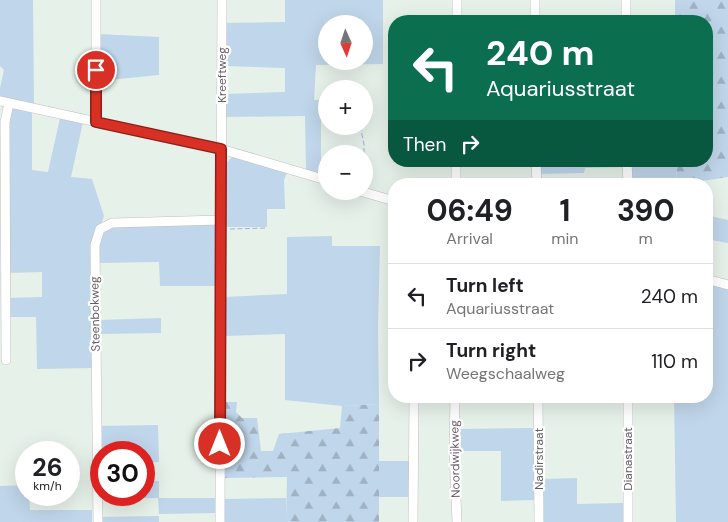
<!DOCTYPE html>
<meta charset="utf-8">
<style>
body{margin:0;font-family:"DM Sans",sans-serif;background:#f6f6f6;color:#202124;height:100vh;display:flex;flex-direction:column;font-size:19px;white-space:nowrap}
*{box-sizing:border-box;margin:0}
p{font-size:16px;color:#757577}
.icon{flex:none;width:28px;height:28px;fill:none;stroke:currentColor;stroke-width:2;stroke-linecap:round;stroke-linejoin:round}
.map{position:relative;flex:1;overflow:hidden}
.drawer{position:absolute;left:388px;top:178px;width:325px;height:225px;display:flex;flex-direction:column;background:#fff;border-radius:20px;box-shadow:0 5px 20px #0002}
.drawer>*{flex:none}
.banner{position:absolute;left:388px;top:15px;width:325px;height:152px;border-radius:20px;box-shadow:0 5px 20px #0002;background:#0b6e4f;color:#fff;overflow:hidden}
.needle{width:32px;rotate:177deg}
.controls{position:absolute;left:318px;top:15px;display:grid;gap:10px}
.controls a{display:grid;place-items:center;width:55px;height:55px;border-radius:50%;background:#fff;box-shadow:0 5px 20px #0002;font-size:25px}
.speed{position:absolute;left:15px;top:441px;display:flex;gap:10px;font-size:25px;font-weight:700;text-align:center}
.speed>*{display:grid;place-content:center;width:65px;height:65px;border-radius:50%;background:#fff;box-shadow:0 5px 20px #0002;line-height:1}
.speed small{font-size:12px;font-weight:400}
.speed .limit{border:8px solid #d22;background:#fff;color:#111}
.pin{position:absolute;display:grid;place-items:center;width:42px;height:42px;color:#fff;margin:-21px;border:2px solid #fff;border-radius:50%;box-shadow:0 1px 5px #0007}
.me{position:absolute;width:55px;margin:-28px;rotate:0deg;stroke-linejoin:round;filter:drop-shadow(0 0 4px #0008)}
.turn{display:flex;align-items:center;gap:18px;height:105px;padding:0 15px;font-size:22px}
.turn .icon{width:65px;height:65px;stroke-width:2.5}
.turn b{display:block;font-size:35px;line-height:42px}
.then{display:flex;align-items:center;height:48px;padding:0 15px;background:#0003;gap:10px;font-size:19px}
.eta{display:flex;justify-content:space-evenly;align-items:center;height:85px;text-align:center}
.eta b{font-size:30px;font-weight:700;line-height:35px}
ul{padding:0;list-style:none}
li{display:flex;align-items:center;gap:15px;height:65px;padding:0 15px;border-top:1px solid #e0e0e0}
li div{flex:1}
li b{display:block;font-size:19px}
li em{font-style:normal}
.map>svg:first-child{display:block}
.grass{fill:#c0d6ea;fill-rule:evenodd}
.forest{fill:url(#forest-firs)}
.lines{fill:none;stroke-linecap:round;stroke-linejoin:round}
.minor-casing{stroke:#c5bdc4;stroke-width:10}
.path{stroke:#a2b1de;stroke-width:1;stroke-dasharray:5 2.5;stroke-linecap:butt}
.minor{stroke:#fff;stroke-width:9}
.route-casing{stroke:#8d1f18;stroke-width:12}
.route{stroke:#d93025;stroke-width:9}
.labels{text-anchor:middle;stroke-width:4.5;stroke-linejoin:round;paint-order:stroke}
.street-label{font-size:12px;fill:#675d67;stroke:#fff}
</style>
<div class="map">
<svg width="728" height="522" viewBox="0 0 728 522">
<defs>
<pattern id="forest-firs" width="22" height="20" patternUnits="userSpaceOnUse" patternTransform="scale(1.25)"><rect width="22" height="20" fill="#c0d6ea"/><path d="M5 1l3.5 6h-7zM16 11l3.5 6h-7z" fill="#a0b1c1"/></pattern>
</defs>
<rect width="100%" height="100%" fill="#e6f1e9"/>
<path class="grass" d="M0 0H33L34 105 0 97V88L4 70 0 66Z
M285 0H383V64L316 65 314 100H321V174L306 170 305 116 224 117V94L285 92V68L225 66V23L285 22ZM326 24H364V61H326Z
M99 34 159 37V75L99 81Z
M11 107 32 112V170L48 172 60 118 83 122 71 177 92 179 104 216 100 227 93 368 37 369 36 317H7V298L42 297V272L7 273 8 123Z
M232 157H237L287 172 284 180 285 209H267V227H224L225 168 226 163Z
M538 161H625V167L585 168 584 173 538 174Z
M630 161H677L676 184H630Z
M710 216 728 220V243L711 240Z
M214 224 218 227 216 286H160L159 262 97 263C97 244 95 236 114 226Z
M332 236V246H380L378 329 379 404 342 406 285 400V334L225 336 224 297 287 294V237Z
M706 283 728 289V522H676L674 396H706Z
M161 318V333L99 334V320Z
M158 425 159 462 144 463V452H101L97 426Z
M534 428 535 500 501 501V451H458L457 429Z
M378 461H409V497H378Z
M577 478V504L624 503V522H540V479Z
M144 481H159V498H217L218 513 159 514 158 498 99 499 101 495H144Z
M26 485V495H29L30 510H92V522H0V486Z
M286 498V522H224V499Z
M159 516V522H98L97 517Z"/>
<path class="forest" d="M675 0H728V177L696 182V184H676L677 161H706V21H675Z
M224 402H237L236 412 242 418H257L261 451H273L279 434 340 428 342 406 379 404V522H286L287 477 224 478Z"/>
<g class="lines">
<g class="minor-casing">
<path id="minor" d="M96 0V122
M535 0V21
M626 0V21
M457 21V0
M0 101 221 149 326 180
M536 161 537 184
M627 161 628 184
M456 184V161
M360 191 394 201
M706 279 728 285
M6 360 5 122 9 103
M455 396 454 451 457 522
M538 396 539 522
M98 522 95 245 100 229 112 223 221 220
M220 522 222 0
M413 522 414 396
M628 522V396"/>
</g>
<path class="path" d="M360 126 364 144V180
M230 229 267 228"/>
<use href="#minor" class="minor"/>
</g>
<g class="lines">
<g class="route-casing">
<path id="route" d="M96 70V122L221 149 220 444"/>
</g>
<use href="#route" class="route"/>
</g>
<g class="labels">
<g class="street-label">
<text transform="translate(222 75) rotate(-90)" y="4">Kreeftweg</text>
<text transform="translate(95 314) rotate(-91)" y="4">Steenbokweg</text>
<text transform="translate(455 459) rotate(-91)" y="4">Noordwijkweg</text>
<text transform="translate(539 459) rotate(-90)" y="4">Nadirstraat</text>
<text transform="translate(628 459) rotate(-90)" y="4">Dianastraat</text>
</g>
</g>
</svg>
<div class="controls">
<a><svg class="needle" viewBox="-14 -14 28 28"><path d="M0-13l5 13h-10z" fill="#e53935"/><path d="M0 13l5-13h-10z" fill="#757577"/></svg></a>
<a>+</a>
<a>−</a>
</div>
<div class="speed"><div>26<small>km/h</small></div><div class="limit">30</div></div>
<div class="pin" style="left:96px;top:70px;background:#d93025"><svg class="icon" aria-label="arrive" viewBox="0 0 24 24"><path d="M6 21V4h12l-3 4 3 4H6"/></svg></div>
<svg class="me" style="left:220px;top:444px" viewBox="-20 -20 40 40"><circle r="17" fill="#d93025" stroke="#fff" stroke-width="3"/><path d="M0-11L8 9 0 5-8 9z" fill="#fff"/></svg>
<div class="banner">
<div class="turn"><svg class="icon" aria-label="left" viewBox="0 0 24 24"><path d="M17 20v-9H6M10 6l-5 5 5 5"/></svg><div><b>240 m</b>Aquariusstraat</div></div>
<div class="then">Then<svg class="icon" aria-label="right" viewBox="0 0 24 24"><path d="M7 20v-9h11M14 6l5 5-5 5"/></svg></div>
</div>
<section class="drawer">
<div class="eta">
<div><b>06:49</b><p>Arrival</p></div>
<div><b>1</b><p>min</p></div>
<div><b>390</b><p>m</p></div>
</div>
<ul>
<li><svg class="icon" aria-label="left" viewBox="0 0 24 24"><path d="M17 20v-9H6M10 6l-5 5 5 5"/></svg><div><b>Turn left</b><p>Aquariusstraat</p></div><em>240 m</em></li>
<li><svg class="icon" aria-label="right" viewBox="0 0 24 24"><path d="M7 20v-9h11M14 6l5 5-5 5"/></svg><div><b>Turn right</b><p>Weegschaalweg</p></div><em>110 m</em></li>
</ul>
</section>
</div>
